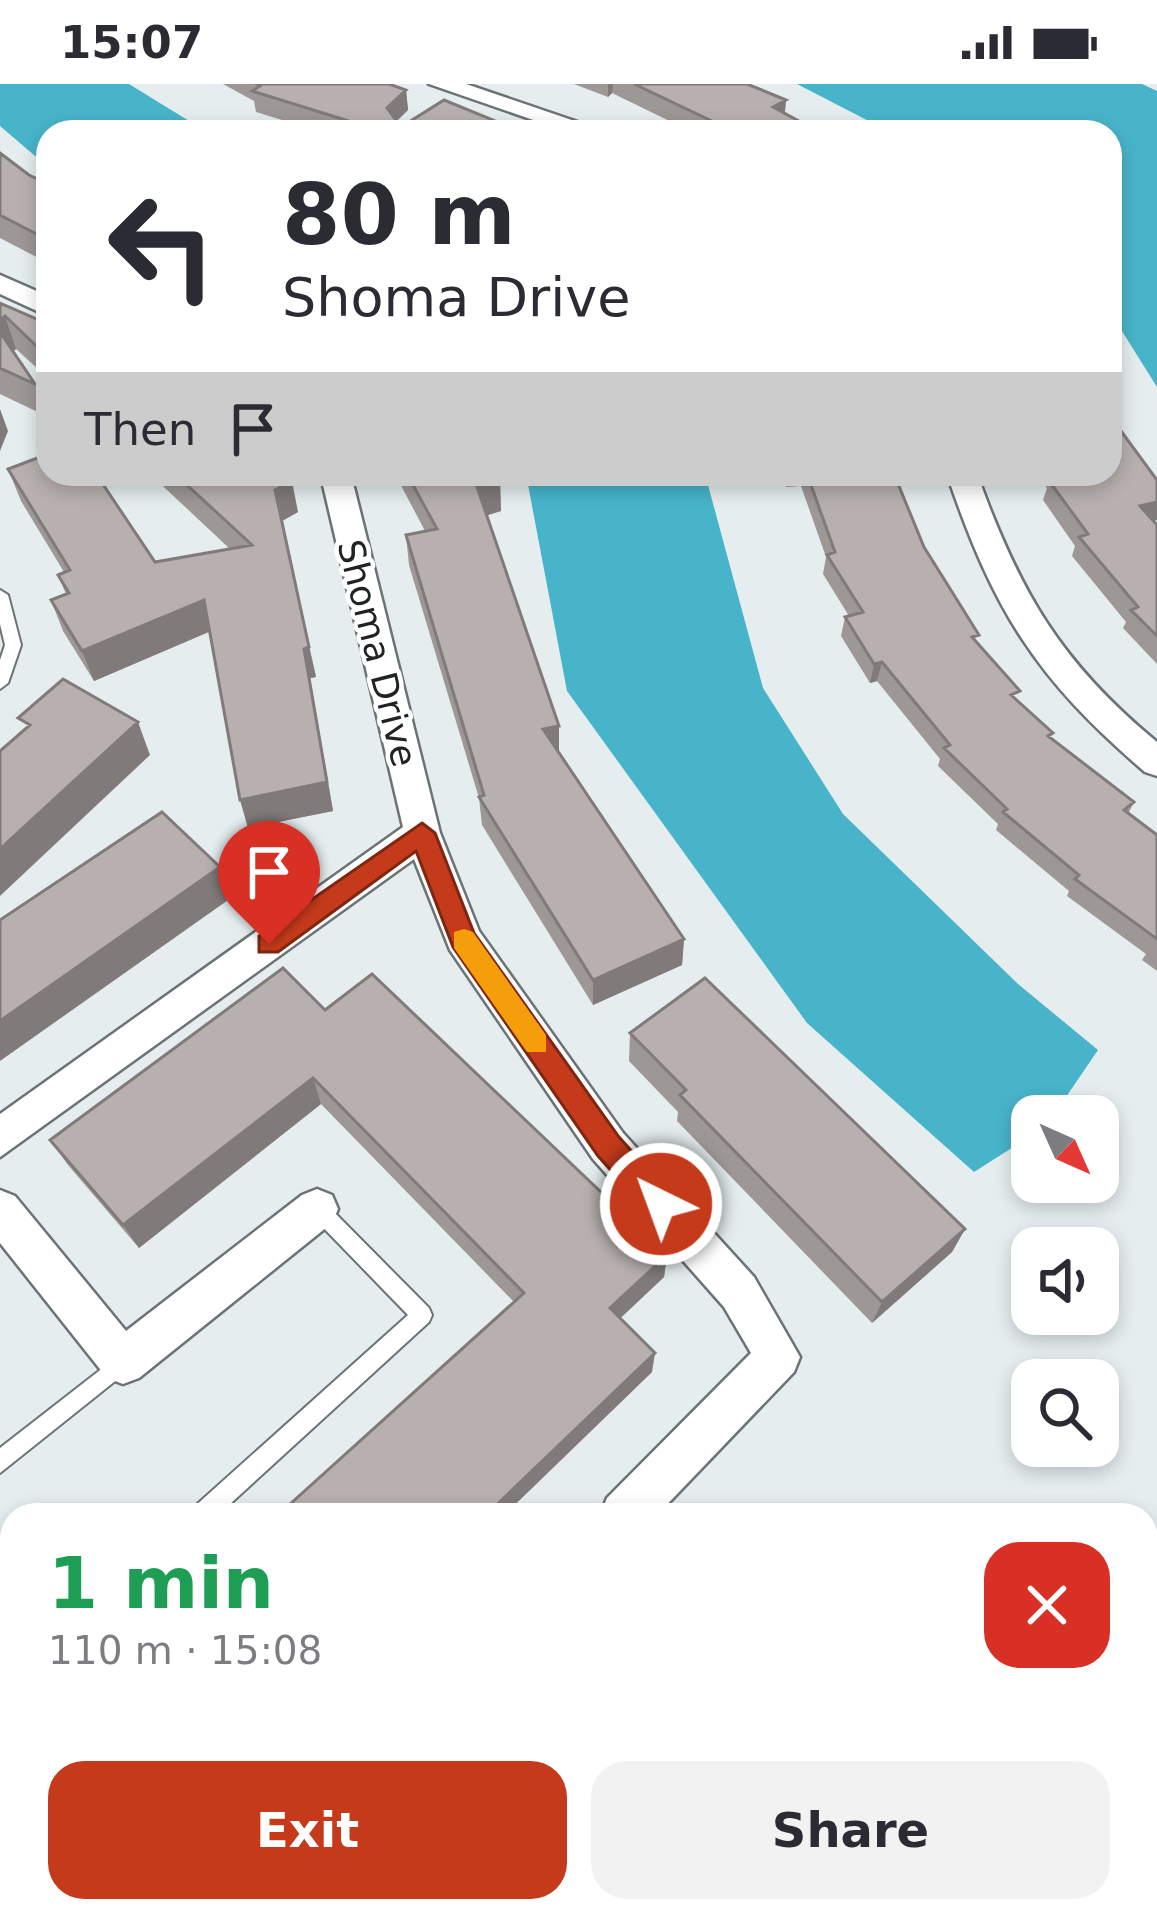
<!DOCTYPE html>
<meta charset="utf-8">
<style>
body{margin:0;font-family:"DejaVu Sans",sans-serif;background:#f2f2f3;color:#2b2b33;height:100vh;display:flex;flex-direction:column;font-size:45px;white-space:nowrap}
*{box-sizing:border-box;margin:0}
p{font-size:39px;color:#7c7c81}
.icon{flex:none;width:66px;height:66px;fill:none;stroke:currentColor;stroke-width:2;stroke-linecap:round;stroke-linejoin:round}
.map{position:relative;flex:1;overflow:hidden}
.panel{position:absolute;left:0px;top:1419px;width:1158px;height:420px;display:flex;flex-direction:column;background:#fff;border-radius:36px 36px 0 0;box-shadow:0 6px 18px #0003}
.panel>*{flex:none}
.guide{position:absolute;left:36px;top:36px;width:1086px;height:366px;border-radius:36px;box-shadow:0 6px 18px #0003;background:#fff;color:#2b2b33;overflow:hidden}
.needle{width:78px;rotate:135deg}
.controls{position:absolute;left:1011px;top:1011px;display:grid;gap:24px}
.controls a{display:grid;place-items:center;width:108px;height:108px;border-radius:24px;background:#fff;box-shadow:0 6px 18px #0003;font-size:60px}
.pin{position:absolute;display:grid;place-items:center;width:102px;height:102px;color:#fff;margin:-123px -51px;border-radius:50% 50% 50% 0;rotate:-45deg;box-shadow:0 0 12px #0007}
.pin .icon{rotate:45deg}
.me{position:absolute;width:132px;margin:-66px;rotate:318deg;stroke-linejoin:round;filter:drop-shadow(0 0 9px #0008)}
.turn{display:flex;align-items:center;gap:42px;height:252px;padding:0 48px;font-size:54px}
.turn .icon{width:156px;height:156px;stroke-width:2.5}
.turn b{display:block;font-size:84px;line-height:102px}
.then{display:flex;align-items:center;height:114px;padding:0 48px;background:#0003;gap:24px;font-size:45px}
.round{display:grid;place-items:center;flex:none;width:126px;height:126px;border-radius:36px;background:#f2f2f3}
.overview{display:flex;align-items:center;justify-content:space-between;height:204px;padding:0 48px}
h1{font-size:72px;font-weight:800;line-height:90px;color:#1e9e55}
.primary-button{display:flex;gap:24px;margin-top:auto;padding:24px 48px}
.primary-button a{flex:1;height:138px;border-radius:36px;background:#c43a1a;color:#fff;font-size:48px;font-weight:800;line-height:138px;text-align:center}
.primary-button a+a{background:#f2f2f3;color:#2b2b33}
.status{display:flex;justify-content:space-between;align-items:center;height:84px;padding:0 60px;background:#fff;direction:ltr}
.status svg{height:33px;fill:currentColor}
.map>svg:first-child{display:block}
.water{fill:#48b4ca}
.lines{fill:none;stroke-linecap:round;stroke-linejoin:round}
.lane-casing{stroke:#6b7375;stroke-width:4}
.street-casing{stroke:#6b7375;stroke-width:5}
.path{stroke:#868b8d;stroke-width:9;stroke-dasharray:10 8;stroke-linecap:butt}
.lane{fill:#fff;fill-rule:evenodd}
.street{fill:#fff;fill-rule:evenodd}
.wall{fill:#9d9796}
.shaded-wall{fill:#807b7a}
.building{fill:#b7b0ae;stroke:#807b7a;stroke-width:3}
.route{fill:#c43a1a;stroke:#7f2611;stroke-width:3}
.slow{fill:#f59e0b}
.labels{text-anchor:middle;stroke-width:9;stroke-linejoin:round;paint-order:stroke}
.street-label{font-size:36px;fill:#202324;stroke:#fff}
</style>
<div class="status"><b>15:07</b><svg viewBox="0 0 49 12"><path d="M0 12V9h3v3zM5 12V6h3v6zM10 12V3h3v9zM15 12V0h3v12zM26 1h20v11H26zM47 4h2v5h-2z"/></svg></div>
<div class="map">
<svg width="1157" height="1839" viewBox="0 0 1157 1839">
<rect width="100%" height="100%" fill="#e5edef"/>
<path class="water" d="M0 0H129L207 48H48V83L0 42Z
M797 0H1142L1157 7V303L1110 228V48H890Z
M526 390H705L763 604 843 730 1018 900 1098 966 1053 1032H1032V1051L974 1088 807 939 567 607Z"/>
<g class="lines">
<g class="lane-casing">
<path id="lane" d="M0 506 8 511 21 561 8 599 0 605V576L5 561 0 540Z
M318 1116 325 1119 429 1224 432 1231 429 1238 218 1431H191L194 1423 408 1231 311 1131 308 1125 311 1119Z
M122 1269 129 1272 132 1279 129 1286 0 1389V1364Z
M1153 1704 1157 1706V1732L1146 1736V1707Z
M1050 1827H1078L1072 1839H1044Z"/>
</g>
<g class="street-casing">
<path id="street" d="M429 0H466L607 48H568Z
M0 191 48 212V232L0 210Z
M316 390H348L353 399 440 749 479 847 623 1049 754 1193 800 1273 794 1288 657 1431H600L607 1414 751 1269 724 1223 593 1075 450 866 414 775 0 1073V1030L403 743 323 401Z
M947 390H977C1019 507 1060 578 1157 658V692L1145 688C1035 594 993 526 947 390Z
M317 1105 332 1111 338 1125 332 1139 139 1294 123 1300 107 1294 0 1159V1106L15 1112 126 1247 302 1111Z
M12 1575V1630L0 1635V1580Z
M205 1827H266L261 1839H200Z"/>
</g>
<path class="path" d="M371 1839 379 1827"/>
<use href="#lane" class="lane"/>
<use href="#street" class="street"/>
</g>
<path class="wall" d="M223 0H389L406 6 408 26 397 37 401 43H510L540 48H321L256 28 254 17Z
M574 0H747L786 16 785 29 819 48H692L612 9 608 13Z
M0 69 29 91 48 100V179L0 154Z
M0 219 48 240V294L16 265 13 267 35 300 46 332 0 310Z
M8 385 155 478 230 465 150 390H284L298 428 282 437 316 593 310 594 333 727 248 744 209 548 94 597 63 547 51 516 66 510 58 491 64 488 21 417Z
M395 390H496L500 396 501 427 486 431 559 669 684 855 682 881 593 921 482 741 479 714 409 481 406 451 425 447Z
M783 390H899L897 399 924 463 977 558 1016 616 1051 654 1134 718 1128 730 1157 751V887L1142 876 1146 870 1067 812 1069 807 996 746 998 740 938 682 940 675 877 597 870 599 841 552 845 533 849 532 823 490 826 473 801 402 786 403Z
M1037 390H1110L1157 396V436L1153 437 1157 441V580L1123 544 1126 538 1072 472 1075 462 1043 416 1047 404Z
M325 926 667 1171 664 1193 620 1234 652 1288 504 1431H278L514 1218 321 1020 139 1164 68 1081 50 1056Z
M630 949 965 1145 952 1168 872 1239 677 1037 678 1028 629 977Z"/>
<path class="shaded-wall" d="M608 0H613L612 9 608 13Z
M406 6 408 26 389 44 387 24Z
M786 16 784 35 773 23Z
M5 232 16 265 7 273 0 255V236Z
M0 325 8 347 0 367Z
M500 396 501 427 479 434 477 403Z
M292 397 298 428 282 437 275 406Z
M1157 418V436L1132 442 1140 422Z
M204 516 213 546 94 597 82 567Z
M309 563 316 593 310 594 333 727 248 744 240 716 304 565Z
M882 578 877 597 870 599 874 580Z
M138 638 150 671 0 812V765Z
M559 642V670L543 645Z
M220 783 231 814 0 977V937Z
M684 855 682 881 593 921V896Z
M313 994 321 1020 139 1164 123 1141Z
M965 1145 952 1168 872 1239 882 1218Z
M667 1171 664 1193 609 1245 610 1224Z
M655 1269 652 1288 504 1431H486Z
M75 1827H96L83 1839H63Z"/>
<path class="building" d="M257 0H389L406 6 387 24 401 43 444 16 510 43 518 38 540 48H384L252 7 260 2Z
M634 0H747L786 16 773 23 819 48H735Z
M0 69 29 91 48 100V156L0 131Z
M0 219 48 240V273L5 232 0 236Z
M0 248 35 300 0 284Z
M1110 332 1157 396V418L1140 422 1157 441V552L1131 526 1138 523 1079 453 1088 450 1049 397 1059 394 1057 390H1110Z
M48 370V390H96L155 478 252 461 175 390H284L292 397 275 406 309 563 304 565 327 698 240 716 204 516 82 567 51 516 69 509 58 491 70 486 8 385Z
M407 390H496L500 396 477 403 559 642 543 645 684 855 593 896 479 713 484 711 406 451 437 445Z
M807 390H897H894L924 463 979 551 972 553 1020 607 1011 611 1053 649 1048 652 1134 718 1124 726 1157 751V855L1075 795 1079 791 1003 728 1007 725 944 664 950 661 882 578 874 580 845 533 863 528 827 471 835 468Z
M63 595 138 638 0 765V667L30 641 18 634Z
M162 728 220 783 0 937V836Z
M283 884 325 926 372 890 667 1171 610 1224 655 1269 486 1431H278L524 1209 313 994 123 1141 50 1056Z
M705 894 965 1145 882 1218 680 1011 686 1006 630 949Z
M12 1670V1827H75L63 1839H0V1681Z"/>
<path class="route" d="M422 739 435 749 474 849 619 1053 671 1111 675 1120 671 1130H650L598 1072 453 863 416 767 278 868H259V852Z"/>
<path class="slow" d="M464 845 473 848 546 951V968H527L454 864V848Z"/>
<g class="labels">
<g class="street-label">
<text transform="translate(378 569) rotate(76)" y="13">Shoma Drive</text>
</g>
</g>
</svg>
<div class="controls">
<a><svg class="needle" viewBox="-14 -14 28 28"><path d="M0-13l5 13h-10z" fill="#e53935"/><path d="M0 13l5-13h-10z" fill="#7c7c81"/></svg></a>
<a><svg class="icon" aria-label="sound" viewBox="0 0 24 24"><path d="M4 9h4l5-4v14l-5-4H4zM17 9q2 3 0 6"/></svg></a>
<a><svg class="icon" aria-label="search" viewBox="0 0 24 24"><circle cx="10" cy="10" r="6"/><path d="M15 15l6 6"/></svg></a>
</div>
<div class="pin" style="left:269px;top:860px;background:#d93025"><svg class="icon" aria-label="arrive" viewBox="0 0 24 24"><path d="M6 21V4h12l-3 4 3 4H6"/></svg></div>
<svg class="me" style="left:661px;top:1120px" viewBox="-20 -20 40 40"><circle r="17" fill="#c43a1a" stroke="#fff" stroke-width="3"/><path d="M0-11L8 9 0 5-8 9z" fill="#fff"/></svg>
<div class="guide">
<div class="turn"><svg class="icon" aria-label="left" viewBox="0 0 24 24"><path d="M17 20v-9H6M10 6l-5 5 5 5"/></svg><div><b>80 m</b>Shoma Drive</div></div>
<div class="then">Then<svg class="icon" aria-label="arrive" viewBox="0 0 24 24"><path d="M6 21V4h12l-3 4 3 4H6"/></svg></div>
</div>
<section class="panel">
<div class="overview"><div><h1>1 min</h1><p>110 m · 15:08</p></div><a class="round" style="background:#d93025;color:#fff"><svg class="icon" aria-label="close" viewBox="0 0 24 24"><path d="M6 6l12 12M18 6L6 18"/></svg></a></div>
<div class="primary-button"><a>Exit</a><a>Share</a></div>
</section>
</div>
